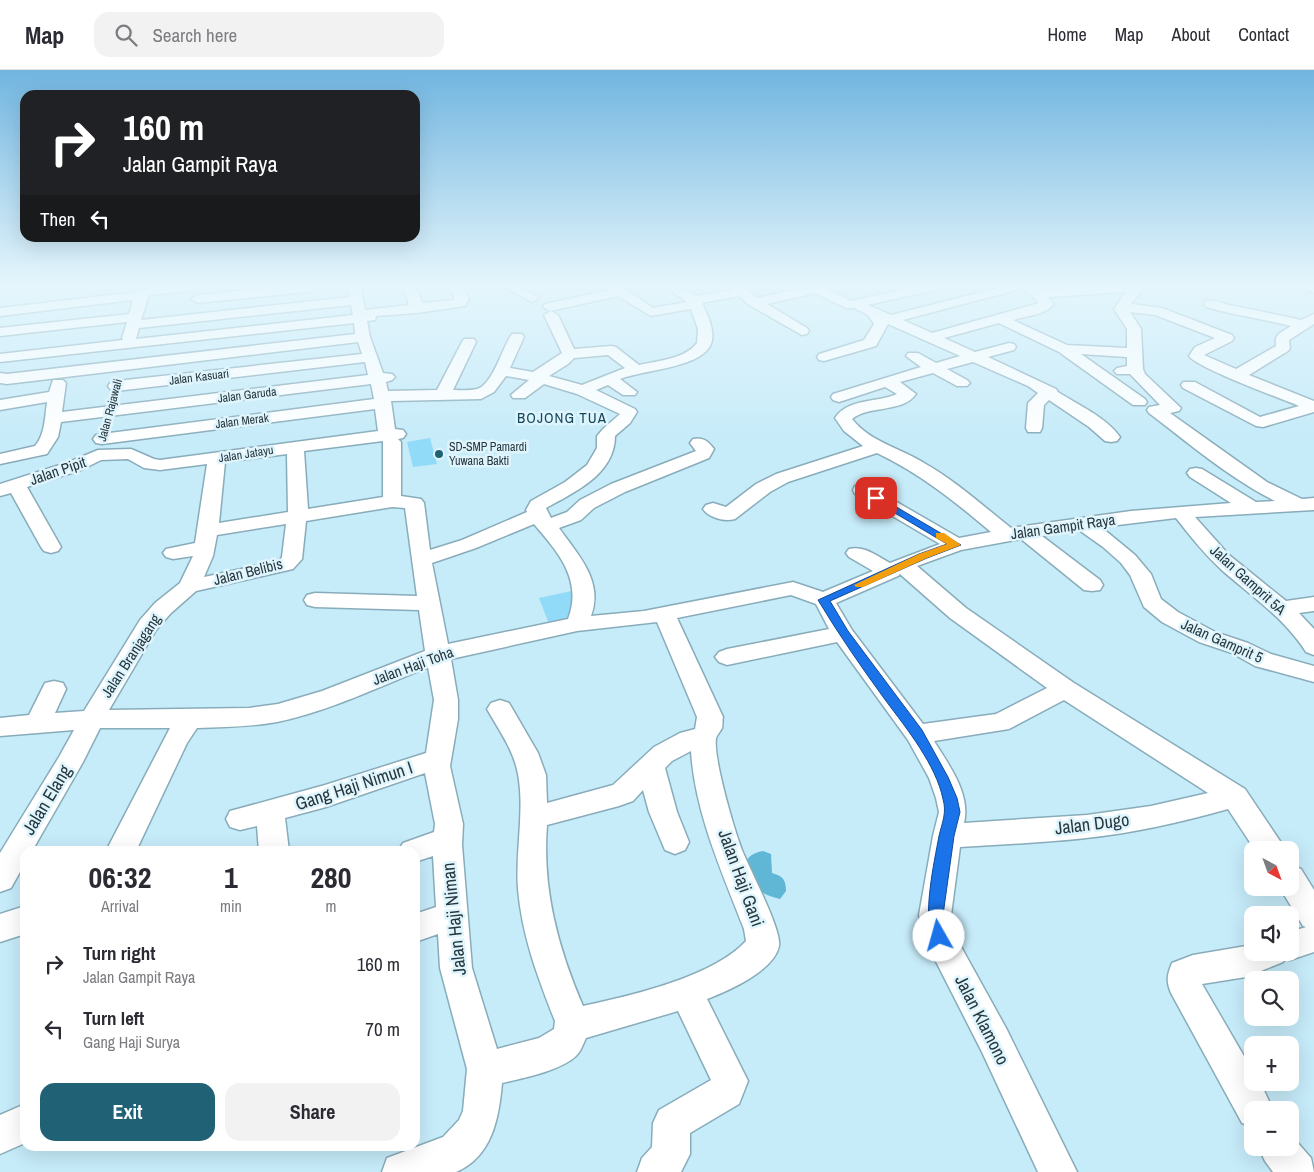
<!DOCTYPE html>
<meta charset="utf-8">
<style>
body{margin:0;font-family:"Archivo Narrow",sans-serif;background:#f2f2f3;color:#2b2b33;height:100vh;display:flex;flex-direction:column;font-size:19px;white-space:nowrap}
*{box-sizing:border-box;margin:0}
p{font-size:16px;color:#7c7c81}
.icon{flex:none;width:28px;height:28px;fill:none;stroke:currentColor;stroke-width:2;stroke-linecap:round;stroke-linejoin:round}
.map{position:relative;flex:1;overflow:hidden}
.sheet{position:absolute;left:20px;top:776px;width:400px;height:305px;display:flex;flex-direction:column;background:#fff;border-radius:15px;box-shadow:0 5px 20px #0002}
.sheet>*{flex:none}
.hud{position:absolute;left:20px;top:20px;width:400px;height:152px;border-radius:15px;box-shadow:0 5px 20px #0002;background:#202124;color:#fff;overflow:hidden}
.needle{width:32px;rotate:139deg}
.controls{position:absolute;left:1244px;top:771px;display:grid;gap:10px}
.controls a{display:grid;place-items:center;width:55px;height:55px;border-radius:10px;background:#fff;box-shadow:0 5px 20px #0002;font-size:25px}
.pin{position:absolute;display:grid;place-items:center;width:42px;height:42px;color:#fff;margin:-21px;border-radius:10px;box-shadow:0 2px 8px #0006}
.me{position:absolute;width:55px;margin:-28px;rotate:353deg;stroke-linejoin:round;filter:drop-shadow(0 0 4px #0008)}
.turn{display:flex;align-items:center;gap:18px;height:105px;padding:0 20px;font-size:22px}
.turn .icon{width:65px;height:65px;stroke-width:2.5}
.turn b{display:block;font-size:35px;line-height:42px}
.then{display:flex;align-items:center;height:48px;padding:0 20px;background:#0003;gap:10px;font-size:19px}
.eta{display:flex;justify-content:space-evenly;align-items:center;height:85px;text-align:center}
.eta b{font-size:30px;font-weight:700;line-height:35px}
.action{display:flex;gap:10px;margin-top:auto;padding:10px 20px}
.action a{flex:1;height:58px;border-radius:15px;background:#216176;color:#fff;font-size:20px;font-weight:700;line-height:58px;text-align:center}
.action a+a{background:#f2f2f3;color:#2b2b33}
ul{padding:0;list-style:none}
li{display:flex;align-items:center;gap:15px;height:65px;padding:0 20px}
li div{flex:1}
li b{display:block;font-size:19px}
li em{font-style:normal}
header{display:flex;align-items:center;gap:30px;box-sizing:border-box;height:70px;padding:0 25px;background:#fff;border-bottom:1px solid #e1e1e2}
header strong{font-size:24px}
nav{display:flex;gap:28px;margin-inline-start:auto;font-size:18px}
.search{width:350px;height:45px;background:#f2f2f3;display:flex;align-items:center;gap:12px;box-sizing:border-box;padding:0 18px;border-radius:15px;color:#7c7c81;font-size:19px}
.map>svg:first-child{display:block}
.green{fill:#91dbf8}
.water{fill:#60b6d5}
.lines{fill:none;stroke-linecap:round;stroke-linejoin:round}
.minor-casing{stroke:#89acba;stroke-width:3}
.minor{fill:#fff;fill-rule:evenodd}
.route{fill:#1a73e8;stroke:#114b97}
.slow{fill:#f59e0b}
.poi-dot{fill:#216176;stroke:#dff5fe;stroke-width:2}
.labels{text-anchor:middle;stroke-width:5;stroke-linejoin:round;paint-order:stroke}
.far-street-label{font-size:12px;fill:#28373d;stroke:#dff5fe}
.far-poi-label{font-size:12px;fill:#28373d;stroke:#dff5fe;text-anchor:start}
.far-quarter-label{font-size:15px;letter-spacing:1px;fill:#16495a;stroke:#dff5fe}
.street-label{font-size:15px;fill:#28373d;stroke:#dff5fe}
.near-street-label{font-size:18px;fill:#28373d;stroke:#dff5fe}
</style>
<header>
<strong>Map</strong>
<div class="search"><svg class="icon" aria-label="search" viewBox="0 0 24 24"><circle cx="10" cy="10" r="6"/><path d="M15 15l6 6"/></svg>Search here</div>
<nav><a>Home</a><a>Map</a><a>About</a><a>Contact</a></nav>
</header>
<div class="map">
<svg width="1314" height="1102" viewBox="0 0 1314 1102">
<rect width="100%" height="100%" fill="#c6ebf9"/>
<path class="green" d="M430 368 437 394 413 397 407 372Z
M576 520 574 545 562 552 549 554 539 528Z"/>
<path class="water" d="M763 781 771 784 772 803C783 806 786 810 786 821L780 829C758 824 752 816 743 796 748 786 753 783 763 781Z"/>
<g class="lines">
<g class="minor-casing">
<path id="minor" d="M154 217H194L188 221 149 225 141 250 350 227 349 217H361L365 240 409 235 404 217H416L422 233 455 230 450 217H462L469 229 465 236 417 243 376 246 375 250 367 251 370 267 383 303 392 304 395 307 392 310 386 312 388 321 437 320 462 272 464 269H474L476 272 453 320C460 320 470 321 477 319 492 315 502 280 510 267L512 264H522L524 267 510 298 533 302 562 283 544 245 551 241 558 245 574 279 611 276 616 277 639 295C657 291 685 289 697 273L698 259 691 239 651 246 618 226 550 241 543 237 545 234 610 220 607 217H622L653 238 687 232 666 217H681L696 226 732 220 730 217H744L757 228 806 217H830L828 220 852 231 914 217H937L935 220 868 235 891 245 1002 217H1037L1041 220 1082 217H1144L1131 234 1162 238 1232 265 1234 268 1232 271 1204 285 1236 299 1276 276C1274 263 1281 263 1291 256 1263 249 1234 245 1206 237L1204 234 1206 231C1216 229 1224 235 1234 236 1256 240 1278 245 1301 250L1314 244V254L1289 270 1290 278 1288 281 1249 305 1314 331V342L1263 357 1256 356 1183 318 1181 315 1183 312H1195L1260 347 1299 336C1280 328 1197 298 1189 286L1195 277 1215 268 1155 245 1130 242 1141 259 1143 299 1145 304 1181 338 1179 341 1170 343 1267 412 1302 429 1314 428V440L1195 447 1229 485 1286 531 1314 527V541L1299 543 1314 559V585L1306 582C1285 549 1254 528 1224 502 1206 486 1191 467 1176 448L1101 457 1135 485 1151 504 1161 529 1178 542 1215 562 1248 573 1271 584 1314 596V612L1255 596 1232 583 1199 572 1162 552 1144 537 1130 505 1121 493 1103 477 1079 460 1042 466 1100 510 1103 515 1100 520 1092 521 1084 520 1021 469 961 480 917 496 966 538 1074 613 1245 719 1286 780H1255L1228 739C1182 752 1134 763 1086 768 1044 773 1002 774 960 777L951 845 954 864 1006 958 1077 1102H1038L982 982 923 866 919 845 933 766 939 742 936 728 929 708 908 670 837 572 727 595 719 592 715 587 719 582 727 579 829 559 816 534 791 525 677 548 723 647C722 650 723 655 722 658 720 662 717 665 716 668 713 688 734 759 742 780 749 798 782 860 779 876 774 901 728 921 707 929L748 1011 739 1034 690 1063V1084L681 1102H637L642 1088 652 1077 653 1053 659 1040 711 1010 678 941 586 968C583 974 581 981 576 986 560 1001 523 1008 502 1013 499 1048 492 1087 456 1102H382L387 1088 443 1067 459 1050 463 1041 467 999 440 898 438 864 415 872V844L436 837 433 786 415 792V781H398L403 773 434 762 435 754 425 703 326 737 285 748 289 781H259L257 756 240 760 230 757 226 749 230 741 325 715 426 683 434 630 428 597C381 616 327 642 277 652 250 657 223 657 197 658L187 673 136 781H106L170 658H100L83 692 32 781H25V793L11 818 0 822V783L59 687 74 660 0 666V648L29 645 45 613 54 611 63 613 66 619 55 643 84 641 140 550 155 533 180 513 193 486 173 489 166 487 163 483 166 479 195 473 207 394 160 400 144 398 128 389 101 390 81 400 27 417 61 477 58 481 51 483 44 481 41 477 11 423 0 426V414L69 392 98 380 131 379 154 389 160 390 378 361 375 339 102 374 96 373 93 369 96 365 102 364 374 329 371 314 61 352 58 367 47 384 0 394V384L35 376C45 365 45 346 47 332L0 340V330L49 322 53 310H63L66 313 62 342 368 305 365 292 116 321 110 319 108 316 110 313 116 311 362 284 358 272 7 314 0 313V303L7 304 355 264 354 253 0 292V284L123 270 122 268 127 252 0 266V258L129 244 133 230 0 246V238L137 222ZM1024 218 1039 233 932 263 903 250ZM1126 222 1114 239 1127 259V278L1067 275 1013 250C1026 246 1045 245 1054 234L1048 227ZM815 223 846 238H854L868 245 874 254 864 270 819 284 817 287 819 290 824 291 876 276 888 254 960 286 936 293 918 283H908L906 286 921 297 833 324 831 327 833 330 839 332 885 317 897 324C877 333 848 328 835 348L844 361 863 376 776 404 756 414 726 437 713 433 706 435 703 439C709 448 725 452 735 449L770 422 788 412 877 383C922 405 953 430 991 462L959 468 869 416 862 414 855 416 853 420 855 424 940 474 890 493C877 486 864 475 849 479L846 483 849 487 873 501 823 522 793 512 644 541 591 546C604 511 578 485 559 458L581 450 594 438 625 422 709 388 714 379C708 371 703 367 693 369L690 373 696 381 611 414 580 430 567 442 551 448 546 438C575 422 615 404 615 366L630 353 637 342 635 339 596 320 608 315 623 325H635L637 322 620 309C641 300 708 298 712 270 714 257 707 244 702 233L739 226 749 235 802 265 807 264 809 261 807 258 767 234ZM351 235 353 245 136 269 139 258ZM999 253 1059 282 1133 335H1145L1147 332 1145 329 1081 284 1127 287V296L1117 298 1114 301 1117 304H1130L1160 335 1149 337 1147 340 1149 343C1190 374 1229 408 1275 431L1256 432 1202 399 1196 398 1190 399 1187 403 1190 407 1231 433 1131 441 1011 458C983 436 956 411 924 393 900 378 870 372 852 349 869 335 903 343 916 324L900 312 933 303 957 316H967L970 313 967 310 947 299 973 292 1028 316 1038 323 1028 333 1026 358 1028 362H1040L1042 358 1044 335 1049 330 1089 357 1105 371 1111 372 1117 371 1120 367C1106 347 1078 335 1058 322L1056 319 988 287 1014 280 1016 277 1014 274 1009 273 975 282 944 268ZM608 285 625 298 582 315 549 306 568 294 574 288ZM506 306 529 310 511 325 513 328H525L544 314 577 324 620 344 603 359 597 366V378L587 395 565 412 531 431 526 440 527 442 462 470 430 480 424 433 421 429 401 426V372L398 369 403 368 406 364 403 360 395 359 391 331 481 329 494 322ZM383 371V427L308 439 304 381ZM287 384 288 442 219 453 225 392ZM392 437 405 438 417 526 315 523 307 525 304 530 307 535 315 537 419 540 425 581 322 621 278 634 249 638 109 640 156 560 171 543 196 521 293 499 302 489 306 451ZM286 454 282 487 279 491 204 507 213 486 217 465ZM534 454C558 482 583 510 568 549L448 574 432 493 476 478ZM900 504 950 548 1047 618 996 644 923 654 852 560 836 533 898 506ZM657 552 697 647 695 659 680 663 654 677 613 715 547 733 546 705 538 683 509 633 500 630 491 633 487 639C499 660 514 681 518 704 525 742 515 781 518 819 522 866 538 908 555 951L554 959 539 968 497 979 472 898 462 775 463 754 450 696 458 649V630L451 589 577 561ZM1064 630 1208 723 1151 736 1087 745 964 753C971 724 949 695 934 671L1009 659ZM691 681C695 743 722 802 744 859L746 871C713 907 630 926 583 936 558 878 542 819 547 755L619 736 633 731 643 720 649 742 665 780 675 784 685 780 689 772 677 742 665 698 672 691Z
M275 217H319L313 221 198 233 191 229 198 225Z
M505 217H521L539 228 532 232Z
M1305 217H1314V222L1307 220Z
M1290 795 1301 799 1314 820V882L1290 890 1285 889 1283 892 1246 907 1202 914 1252 1000V1012H1260L1273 1040H1252V1057L1242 1053 1171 923C1166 911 1167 905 1172 893L1193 885 1252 875V882H1290V862L1306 857 1303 856 1280 818H1290Z
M25 836V864L0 872V844Z
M25 1034V1073L0 1084V1045Z
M1290 1064 1311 1088 1314 1102H1273L1265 1091 1259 1078H1290Z"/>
</g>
<use href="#minor" class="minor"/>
</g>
<linearGradient id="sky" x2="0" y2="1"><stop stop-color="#71b5e0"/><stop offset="0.58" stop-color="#e5f6fc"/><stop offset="1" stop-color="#e5f6fc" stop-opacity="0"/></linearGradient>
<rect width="1314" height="371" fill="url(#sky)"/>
<path class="route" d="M876 425 961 475 927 488 830 531 848 561 922 660 948 707 957 728 960 742 954 766 943 845 947 866 944 871 939 873 933 871C922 847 934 793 939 766 942 753 947 743 943 729 936 695 907 659 886 631 862 598 839 565 818 530L919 484 947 474 873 430 871 428Z"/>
<path class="slow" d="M936 463H944L961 475 927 488 863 517H856L854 515 919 484 947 474 936 468Z"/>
<circle class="poi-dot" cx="439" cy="384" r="5"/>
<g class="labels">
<g class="far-street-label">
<text transform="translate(199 307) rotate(-7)" y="4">Jalan Kasuari</text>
<text transform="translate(247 325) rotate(-7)" y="4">Jalan Garuda</text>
<text transform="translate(110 340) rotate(-75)" y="4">Jalan Rajawali</text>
<text transform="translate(242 351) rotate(-7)" y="4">Jalan Merak</text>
<text transform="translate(246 384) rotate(-9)" y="4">Jalan Jatayu</text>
</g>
<g class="far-poi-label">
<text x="449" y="381">SD-SMP Pamardi<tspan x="449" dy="14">Yuwana Bakti</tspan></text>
</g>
<g class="far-quarter-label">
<text x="562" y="353">BOJONG TUA</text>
</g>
<g class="street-label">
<text transform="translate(58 401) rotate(-19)" y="5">Jalan Pipit</text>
<text transform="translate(1063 457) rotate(-8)" y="5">Jalan Gampit Raya</text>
<text transform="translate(248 502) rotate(-14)" y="5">Jalan Belibis</text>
<text transform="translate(1248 510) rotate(42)" y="5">Jalan Gamprit 5A</text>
<text transform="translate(1222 571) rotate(24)" y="5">Jalan Gamprit 5</text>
<text transform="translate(131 586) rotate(-57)" y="5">Jalan Branjagang</text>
<text transform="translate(413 596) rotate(-20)" y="5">Jalan Haji Toha</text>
</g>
<g class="near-street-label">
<text transform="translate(354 716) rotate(-18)" y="6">Gang Haji Nimun I</text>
<text transform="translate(47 730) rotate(-59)" y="6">Jalan Elang</text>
<text transform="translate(1092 754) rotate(-7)" y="6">Jalan Dugo</text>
<text transform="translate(741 808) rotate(70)" y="6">Jalan Haji Gani</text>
<text transform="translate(454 849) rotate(-96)" y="6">Jalan Haji Niman</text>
<text transform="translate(982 950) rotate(63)" y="6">Jalan Klamono</text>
</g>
</g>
</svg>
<div class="controls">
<a><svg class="needle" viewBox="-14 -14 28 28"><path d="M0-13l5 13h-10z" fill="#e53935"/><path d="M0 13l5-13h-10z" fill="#7c7c81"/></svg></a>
<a><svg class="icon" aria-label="sound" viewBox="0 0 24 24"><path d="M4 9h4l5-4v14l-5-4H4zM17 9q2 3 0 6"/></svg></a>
<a><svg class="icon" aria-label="search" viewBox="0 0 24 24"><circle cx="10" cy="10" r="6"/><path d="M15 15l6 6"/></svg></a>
<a>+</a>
<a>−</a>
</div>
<div class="pin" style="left:876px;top:428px;background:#d93025"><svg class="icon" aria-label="arrive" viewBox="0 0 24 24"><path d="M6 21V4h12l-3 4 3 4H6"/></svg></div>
<svg class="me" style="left:939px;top:866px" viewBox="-20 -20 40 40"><circle r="19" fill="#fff"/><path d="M0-13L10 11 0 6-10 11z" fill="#1a73e8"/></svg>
<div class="hud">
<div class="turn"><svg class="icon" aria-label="right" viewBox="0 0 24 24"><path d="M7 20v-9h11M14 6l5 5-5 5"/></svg><div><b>160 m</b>Jalan Gampit Raya</div></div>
<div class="then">Then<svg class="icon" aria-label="left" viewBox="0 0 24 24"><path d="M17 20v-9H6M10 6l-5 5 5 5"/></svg></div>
</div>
<section class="sheet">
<div class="eta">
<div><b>06:32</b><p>Arrival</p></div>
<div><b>1</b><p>min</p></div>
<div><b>280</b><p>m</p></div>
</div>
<ul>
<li><svg class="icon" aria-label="right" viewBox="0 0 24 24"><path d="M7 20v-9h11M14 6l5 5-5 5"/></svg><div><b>Turn right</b><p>Jalan Gampit Raya</p></div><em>160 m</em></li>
<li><svg class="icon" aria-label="left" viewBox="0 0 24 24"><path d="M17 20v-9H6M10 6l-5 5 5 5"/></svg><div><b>Turn left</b><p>Gang Haji Surya</p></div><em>70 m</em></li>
</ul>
<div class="action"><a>Exit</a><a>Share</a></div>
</section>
</div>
